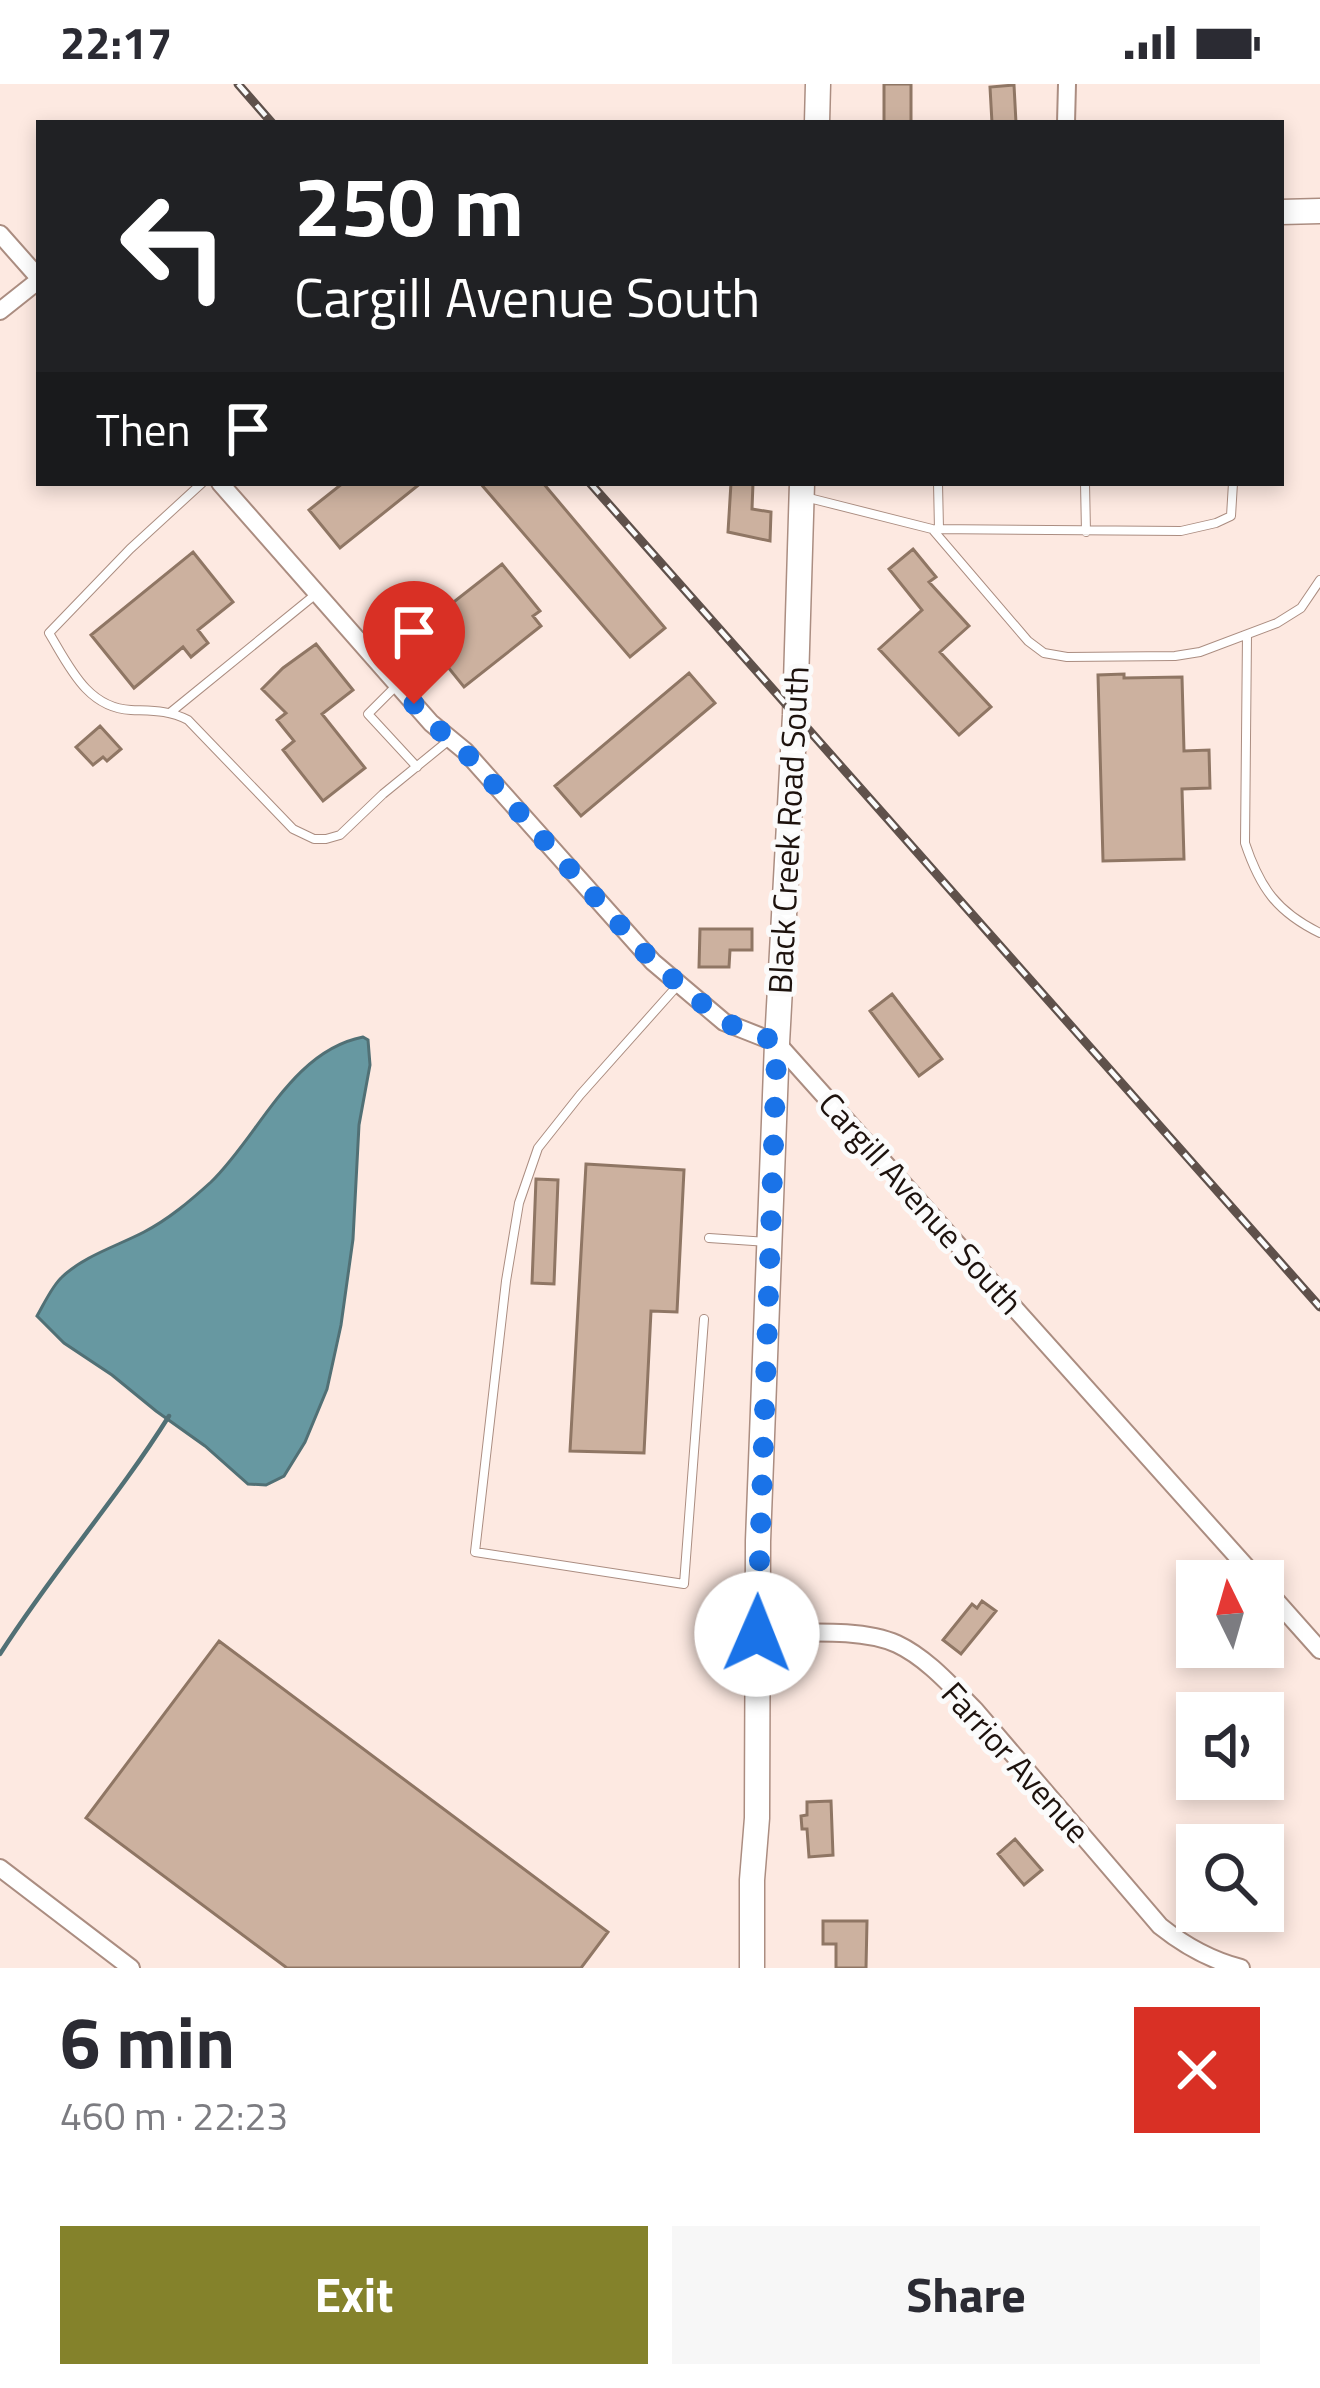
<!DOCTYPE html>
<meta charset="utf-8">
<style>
body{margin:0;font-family:"Titillium Web",sans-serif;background:#f7f7f7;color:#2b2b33;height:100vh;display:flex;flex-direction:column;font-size:45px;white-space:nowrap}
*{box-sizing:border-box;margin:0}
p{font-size:39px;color:#7c7c81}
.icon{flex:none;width:66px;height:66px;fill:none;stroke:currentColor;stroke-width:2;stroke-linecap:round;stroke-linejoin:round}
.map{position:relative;height:1884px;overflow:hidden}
.details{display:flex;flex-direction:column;background:#fff;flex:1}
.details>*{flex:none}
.hud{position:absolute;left:36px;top:36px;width:1248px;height:366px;border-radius:0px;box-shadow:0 6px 18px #0003;background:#202124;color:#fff;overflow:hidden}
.needle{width:78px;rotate:355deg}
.tools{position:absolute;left:1176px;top:1476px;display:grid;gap:24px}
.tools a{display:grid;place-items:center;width:108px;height:108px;border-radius:0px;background:#fff;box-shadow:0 6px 18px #0003;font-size:60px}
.pin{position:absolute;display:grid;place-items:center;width:102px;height:102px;color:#fff;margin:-123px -51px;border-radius:50% 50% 50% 0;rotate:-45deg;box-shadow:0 0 12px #0007}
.pin .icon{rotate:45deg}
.me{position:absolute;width:132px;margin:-66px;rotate:1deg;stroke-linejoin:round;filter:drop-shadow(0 0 9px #0008)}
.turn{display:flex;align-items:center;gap:42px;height:252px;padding:0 60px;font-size:54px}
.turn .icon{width:156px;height:156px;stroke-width:2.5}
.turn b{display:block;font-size:84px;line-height:102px}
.then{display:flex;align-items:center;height:114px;padding:0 60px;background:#0003;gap:24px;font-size:45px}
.round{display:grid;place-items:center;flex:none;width:126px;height:126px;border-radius:0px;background:#f7f7f7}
.summary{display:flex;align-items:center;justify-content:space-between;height:204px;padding:0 60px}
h1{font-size:72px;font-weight:700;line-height:90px}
.button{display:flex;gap:24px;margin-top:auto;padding:24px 60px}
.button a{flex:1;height:138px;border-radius:0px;background:#84822b;color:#fff;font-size:48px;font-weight:700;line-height:138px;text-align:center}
.button a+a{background:#f7f7f7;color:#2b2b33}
.status{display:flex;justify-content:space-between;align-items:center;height:84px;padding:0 60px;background:#fff;direction:ltr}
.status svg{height:33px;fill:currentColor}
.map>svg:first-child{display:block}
.water{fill:#6798a1;stroke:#517075;stroke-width:3}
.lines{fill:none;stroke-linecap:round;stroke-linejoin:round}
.stream{stroke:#517075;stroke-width:4.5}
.building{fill:#ccb19f;stroke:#8f7664;stroke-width:3}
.lane-casing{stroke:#ab8d81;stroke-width:10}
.street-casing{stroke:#ab8d81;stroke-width:20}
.secondary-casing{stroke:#ab8d81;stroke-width:27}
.lane{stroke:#fff;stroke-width:8}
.street{stroke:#fff;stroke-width:16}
.secondary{stroke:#fff;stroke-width:24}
.rail-casing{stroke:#5f514b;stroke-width:9}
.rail{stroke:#fbfbfb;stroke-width:4.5;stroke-dasharray:14;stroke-linecap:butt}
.route{stroke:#1a73e8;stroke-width:21;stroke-dasharray:0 37.8}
.labels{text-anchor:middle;stroke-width:10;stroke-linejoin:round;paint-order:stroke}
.street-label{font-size:33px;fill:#1d120d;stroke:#fbfbfb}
</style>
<div class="status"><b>22:17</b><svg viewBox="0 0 49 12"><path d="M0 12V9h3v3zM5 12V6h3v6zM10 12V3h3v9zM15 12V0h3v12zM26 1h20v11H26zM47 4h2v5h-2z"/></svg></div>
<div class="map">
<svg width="1320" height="1884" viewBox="0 0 1320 1884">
<rect width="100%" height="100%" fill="#fde9e1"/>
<path class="water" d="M363 953 368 956 370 981 359 1041 353 1155 341 1241 327 1305 305 1358 284 1392 266 1401 248 1400 205 1362 156 1327 112 1291 64 1259 37 1232C44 1220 52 1202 62 1193 84 1172 117 1162 144 1148 169 1135 190 1117 211 1098 259 1052 291 967 363 953Z"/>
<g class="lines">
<path class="stream" d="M0 1570C52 1488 117 1415 169 1332"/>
</g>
<path class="building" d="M884 0H911V39H884Z
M1014 1 1016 39H992L990 3Z
M343 399H421L340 464 309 426Z
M480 399H543L665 544 630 573Z
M731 399H753L752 425 771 428 770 457 728 448Z
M913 465 936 493 929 498 969 542 940 568 991 623 959 651 879 565 922 526 889 485Z
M193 468 233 518 198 546 208 559 191 573 183 563 134 604 91 551Z
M502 480 540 527 533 532 541 542 464 603 418 546Z
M316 560 353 606 322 630 365 684 323 717 283 666 294 657 277 636 286 629 262 605 283 584Z
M689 589 715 619 581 732 555 702Z
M1124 590V594L1182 593 1184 667 1209 666 1210 704 1182 705 1184 775 1103 777 1098 591Z
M100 642 121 665 107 677 103 673 93 681 76 663Z
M700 845H752V866H730L729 883H699Z
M892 910 942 975 919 992 870 927Z
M586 1080 684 1086 677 1228 651 1227 644 1369 570 1367Z
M536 1095 558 1096 554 1200 532 1199Z
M982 1517 996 1527 961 1570 943 1556 972 1520 977 1524Z
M219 1557 608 1848 581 1884H287L86 1734Z
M831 1717 833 1771 809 1773 807 1745H802L801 1732 807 1731V1718Z
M1015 1755 1042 1786 1024 1801 998 1770Z
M823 1837H867L866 1884H836V1860H823Z"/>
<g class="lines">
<g class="lane-casing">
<path id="lane" d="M202 399 130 465 49 549C69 582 87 624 131 626 153 627 168 626 188 636L293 745 314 755H326L340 751 383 710 448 657
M938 399 939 445
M1085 399 1086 448
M809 414 932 445 1181 447 1216 439 1231 432 1233 399
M933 446 1028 557 1044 569 1067 573 1175 572 1200 568 1277 539 1301 524 1320 496
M1247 551 1245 759C1260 804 1277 828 1320 849
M397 601 368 630 417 683
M171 628 316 510
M678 901 580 1011 538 1064 519 1119 506 1197 475 1468 684 1500 704 1235
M709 1154 768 1158"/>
</g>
<g class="street-casing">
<path id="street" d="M1066 39 1067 0
M0 150 39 194
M0 227 39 196
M220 399 431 639 465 667 653 878 724 938 777 959 1259 1497
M1263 1502 1320 1566
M757 1549C798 1550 859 1543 897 1560 927 1574 952 1603 975 1626L1160 1842C1185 1862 1210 1876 1241 1884
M0 1784 131 1884"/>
</g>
<g class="secondary-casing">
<path id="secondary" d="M817 39 818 0
M1281 128 1320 127
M752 1884V1796L757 1734 758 1457 777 959 795 631 802 399"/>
</g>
<use href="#lane" class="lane"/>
<use href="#street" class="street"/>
<use href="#secondary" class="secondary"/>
<g class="rail-casing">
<path id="rail" d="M238 0 272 39
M590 399 1320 1223"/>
</g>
<use href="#rail" class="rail"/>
</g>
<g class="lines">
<path class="route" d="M414 620 431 639 465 668 653 878 724 938 777 958 757 1550"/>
</g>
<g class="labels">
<g class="street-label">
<text transform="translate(788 746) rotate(-87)" y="12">Black Creek Road South</text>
<text transform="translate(921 1119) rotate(48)" y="12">Cargill Avenue South</text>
<text transform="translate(1016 1678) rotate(48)" y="12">Farrior Avenue</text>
</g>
</g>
</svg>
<div class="tools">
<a><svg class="needle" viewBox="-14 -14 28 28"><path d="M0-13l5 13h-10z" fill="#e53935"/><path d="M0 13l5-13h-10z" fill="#7c7c81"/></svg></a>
<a><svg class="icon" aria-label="sound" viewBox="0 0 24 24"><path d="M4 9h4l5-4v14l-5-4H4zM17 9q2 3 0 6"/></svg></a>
<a><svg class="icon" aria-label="search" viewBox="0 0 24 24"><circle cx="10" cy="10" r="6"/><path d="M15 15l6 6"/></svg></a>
</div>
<div class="pin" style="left:414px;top:620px;background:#d93025"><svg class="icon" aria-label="arrive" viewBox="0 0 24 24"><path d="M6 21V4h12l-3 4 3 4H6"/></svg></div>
<svg class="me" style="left:757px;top:1550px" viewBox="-20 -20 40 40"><circle r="19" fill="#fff"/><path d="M0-13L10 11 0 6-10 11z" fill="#1a73e8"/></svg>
<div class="hud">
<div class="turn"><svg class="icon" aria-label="left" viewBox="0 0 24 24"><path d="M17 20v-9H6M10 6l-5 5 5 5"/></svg><div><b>250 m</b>Cargill Avenue South</div></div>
<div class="then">Then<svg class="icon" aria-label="arrive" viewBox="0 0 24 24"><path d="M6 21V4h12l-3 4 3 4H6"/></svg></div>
</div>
</div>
<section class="details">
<div class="summary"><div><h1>6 min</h1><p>460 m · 22:23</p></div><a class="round" style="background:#d93025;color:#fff"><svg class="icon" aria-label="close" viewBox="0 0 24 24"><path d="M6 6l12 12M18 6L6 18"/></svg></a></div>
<div class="button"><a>Exit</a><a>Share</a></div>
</section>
